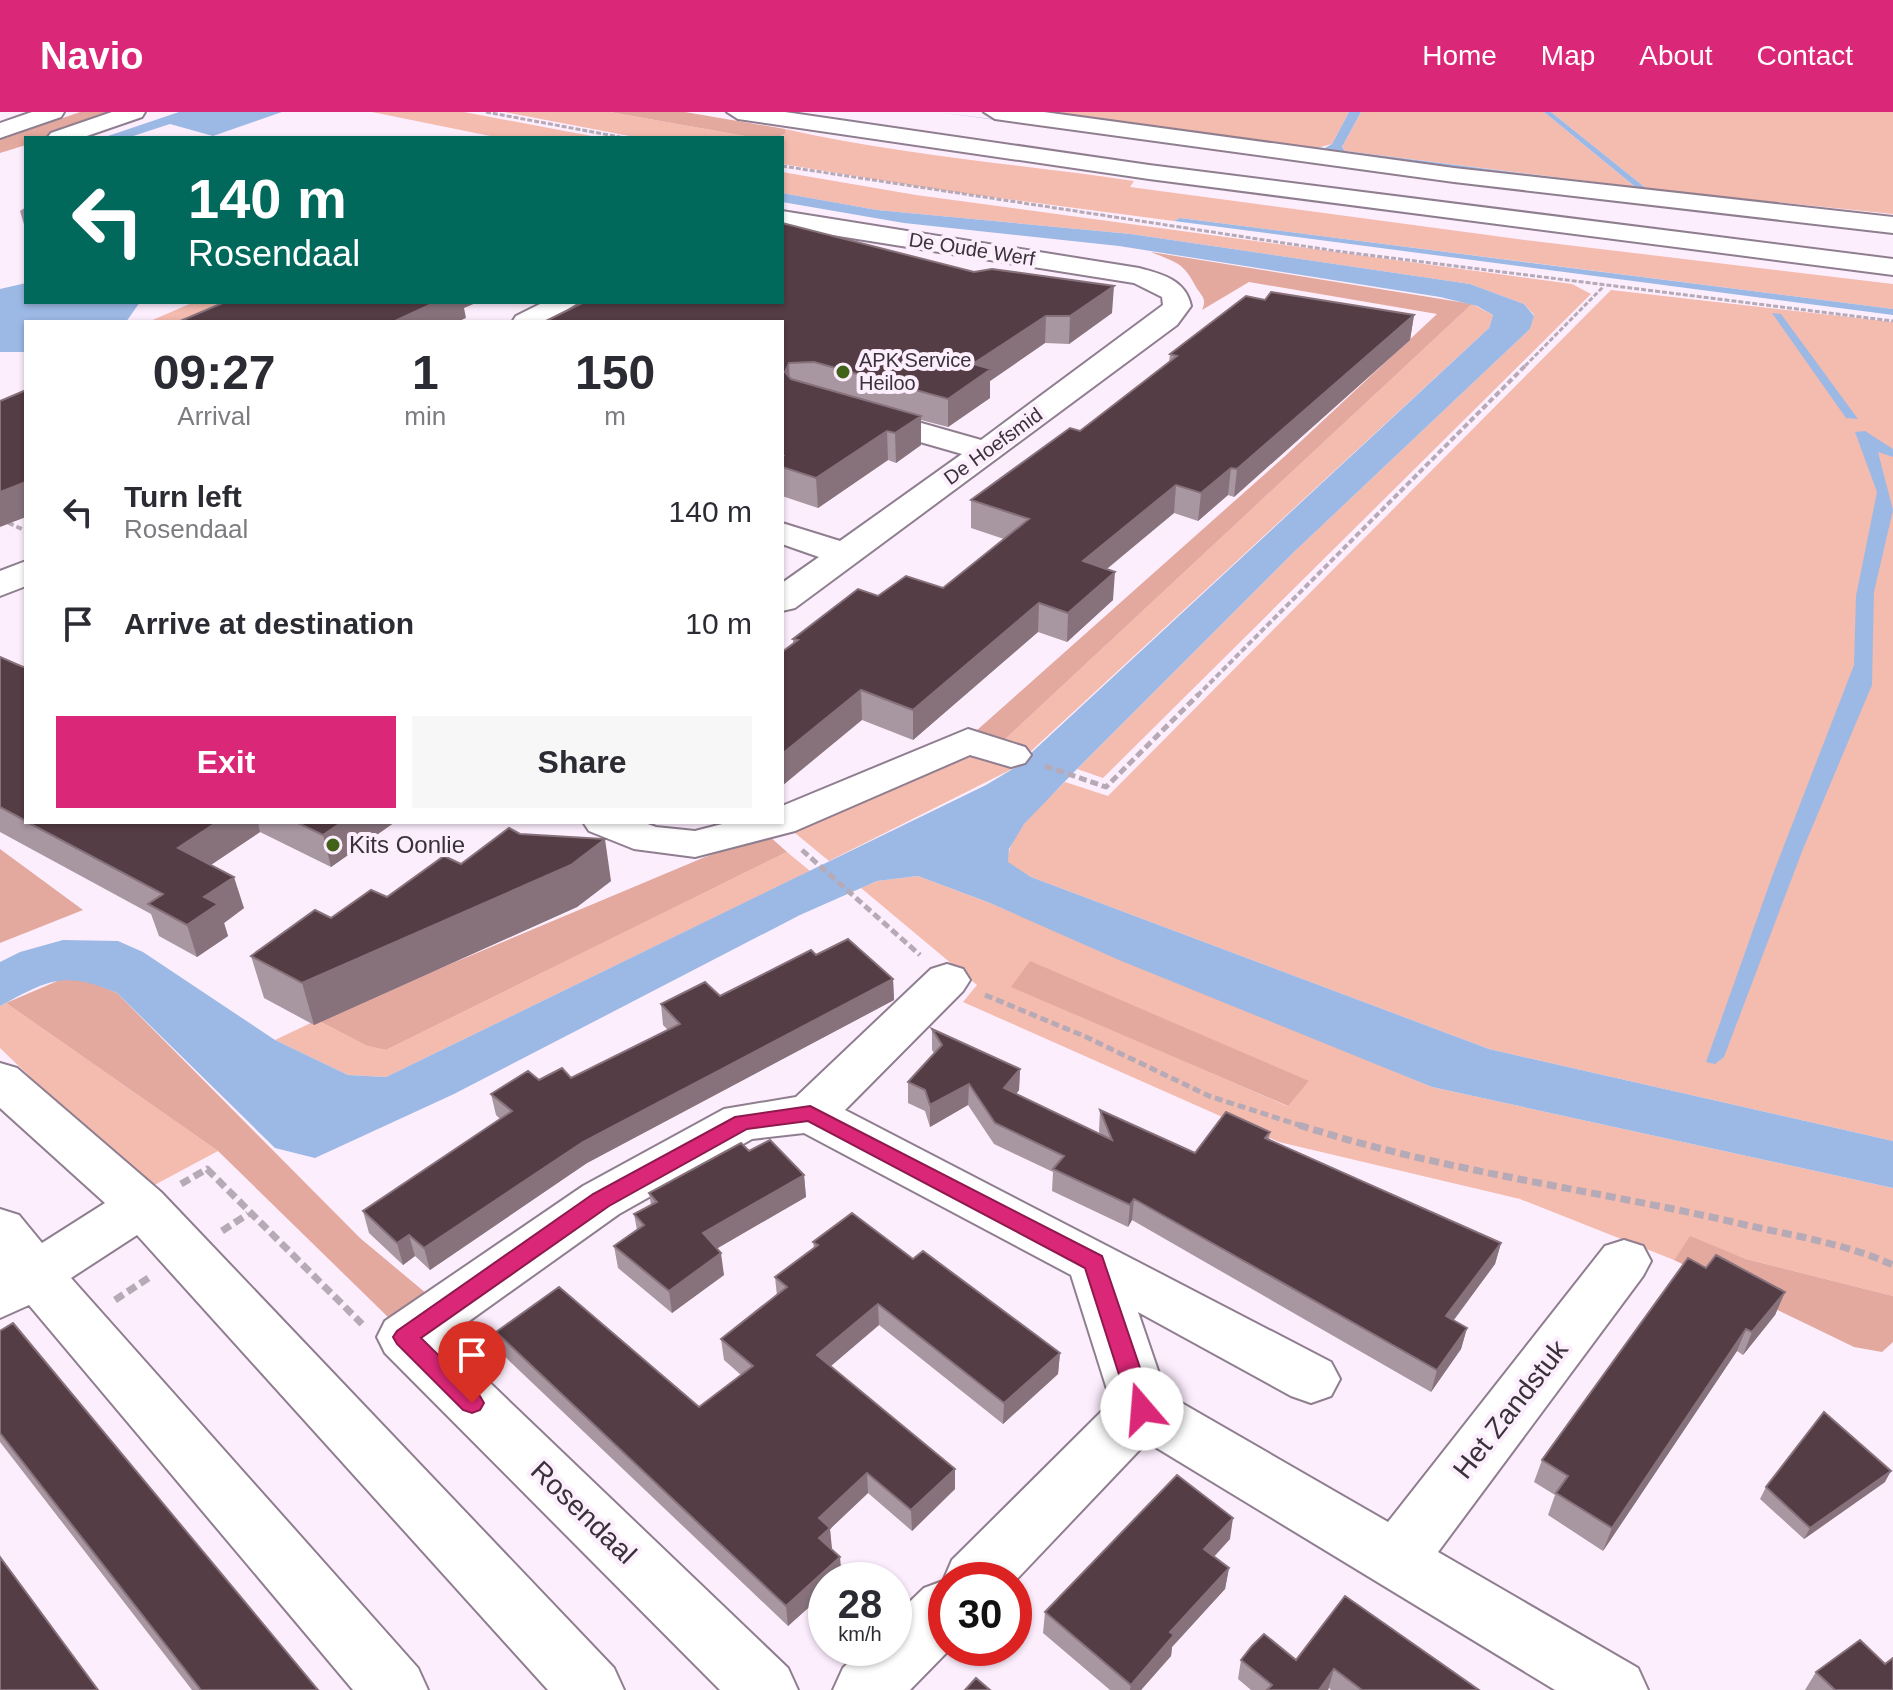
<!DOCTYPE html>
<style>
body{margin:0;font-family:Arial,sans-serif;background:#f7f7f7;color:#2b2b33;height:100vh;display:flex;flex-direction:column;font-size:30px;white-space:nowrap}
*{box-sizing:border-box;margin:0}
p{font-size:26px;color:#7c7c81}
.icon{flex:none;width:44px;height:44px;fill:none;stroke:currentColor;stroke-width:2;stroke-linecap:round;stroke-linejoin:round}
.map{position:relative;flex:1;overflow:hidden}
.sheet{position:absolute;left:24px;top:208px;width:760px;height:504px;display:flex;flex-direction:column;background:#fff;border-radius:0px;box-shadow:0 2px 6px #0004}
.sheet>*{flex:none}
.guide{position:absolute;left:24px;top:24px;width:760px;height:168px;border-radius:0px;box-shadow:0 2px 6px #0004;background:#00695c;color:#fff;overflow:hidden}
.speed{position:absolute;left:808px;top:1450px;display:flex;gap:16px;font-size:40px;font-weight:700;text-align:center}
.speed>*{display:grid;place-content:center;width:104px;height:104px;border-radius:50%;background:#fff;box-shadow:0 2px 6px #0004;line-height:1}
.speed small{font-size:20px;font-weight:400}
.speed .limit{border:12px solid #d22;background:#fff;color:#111}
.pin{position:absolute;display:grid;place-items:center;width:68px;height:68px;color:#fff;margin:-82px -34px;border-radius:50% 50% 50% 0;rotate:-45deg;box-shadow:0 0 8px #0007}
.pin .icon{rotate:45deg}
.me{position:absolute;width:88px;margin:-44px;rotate:342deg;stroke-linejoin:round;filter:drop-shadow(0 0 6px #0008)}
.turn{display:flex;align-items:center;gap:28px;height:168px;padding:0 32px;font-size:36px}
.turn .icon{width:104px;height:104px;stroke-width:2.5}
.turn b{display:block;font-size:56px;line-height:68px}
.eta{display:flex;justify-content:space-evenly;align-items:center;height:136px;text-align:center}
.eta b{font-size:48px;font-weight:800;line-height:56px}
.action{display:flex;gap:16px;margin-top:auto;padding:16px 32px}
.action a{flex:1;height:92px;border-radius:0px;background:#db2777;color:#fff;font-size:32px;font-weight:800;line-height:92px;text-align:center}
.action a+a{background:#f7f7f7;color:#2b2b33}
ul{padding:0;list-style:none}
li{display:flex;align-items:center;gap:24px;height:112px;padding:0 32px}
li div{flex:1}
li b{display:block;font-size:30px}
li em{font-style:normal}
header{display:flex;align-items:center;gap:48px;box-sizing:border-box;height:112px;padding:0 40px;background:#db2777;color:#fff}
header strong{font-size:38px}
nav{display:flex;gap:44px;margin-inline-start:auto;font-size:28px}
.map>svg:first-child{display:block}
.green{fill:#f4bbaf;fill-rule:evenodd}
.forest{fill:#e3a99e}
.water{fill:#9cb9e5}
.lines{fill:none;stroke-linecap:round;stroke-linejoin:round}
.minor-casing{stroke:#8f7e8f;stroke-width:4}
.highway-casing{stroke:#8f7e8f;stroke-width:4}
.path-far3{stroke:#b6aab7;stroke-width:3;stroke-dasharray:5 2;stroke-linecap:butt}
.path-far2{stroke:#b6aab7;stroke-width:4;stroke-dasharray:6 3;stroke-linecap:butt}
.path-far1{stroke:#b6aab7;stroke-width:5;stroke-dasharray:8 4;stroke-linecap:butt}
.path{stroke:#b6aab7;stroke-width:7;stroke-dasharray:10 5;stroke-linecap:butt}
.minor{fill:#fff;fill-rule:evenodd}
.highway{fill:#fff;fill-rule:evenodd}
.wall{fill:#a896a1}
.shaded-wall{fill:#87727c}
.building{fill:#543d44;stroke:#87727c;stroke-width:2}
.route{fill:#db2777;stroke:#8e194d;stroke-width:2}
.poi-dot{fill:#416319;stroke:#fdeefe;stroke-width:3}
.labels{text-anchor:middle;stroke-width:8;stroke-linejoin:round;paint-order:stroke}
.far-street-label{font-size:20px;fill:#3a323a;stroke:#fdeefe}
.far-poi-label{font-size:20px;fill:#3a323a;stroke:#fdeefe;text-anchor:start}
.poi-label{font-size:24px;fill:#3a323a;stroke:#fdeefe;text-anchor:start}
.near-street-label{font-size:28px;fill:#3a323a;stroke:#fdeefe}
</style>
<header>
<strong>Navio</strong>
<nav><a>Home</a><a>Map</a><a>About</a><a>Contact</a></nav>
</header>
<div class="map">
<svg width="1893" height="1578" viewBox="0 0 1893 1578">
<rect width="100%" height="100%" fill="#fdeefe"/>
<path class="green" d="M372 0H464L602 26H500Z
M504 0H610L756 26H640Z
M1042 0H1349L1332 32 1313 37Z
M1361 0H1544L1635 75 1345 39 1342 35Z
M1551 0H1893V102L1647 77Z
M785 17C900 43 1017 52 1134 69L1130 75 1525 128 1893 172V197L1181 106 1174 109 952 80 782 52V26H777L786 21Z
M782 60 916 83 1572 172 1591 182 1103 666 1077 657 1294 440 1530 217 1534 203 1524 192 1470 172 1131 122 877 98 782 81Z
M1611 178 1893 210V1029L1489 937 1031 765 1007 750C1011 716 1042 693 1065 670L1108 684Z
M194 190H224L177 210H148Z
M1472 192 1493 203 1489 216 1030 640 1003 629Z
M967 639 1016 655 829 749 795 721 793 714Z
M787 740 810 759 386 965 348 963 275 928 317 908 367 934 386 938Z
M918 764 990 791 1432 975 1893 1076V1184L1746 1147 1690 1125 1674 1148 1520 1087 1279 1030 963 890 977 873 861 776 877 769ZM1011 874 1308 969V970L1287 994Z
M6 891 218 1039 147 1077 0 936V894Z"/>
<path class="forest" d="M80 0H122L46 26H26V33L0 41V28Z
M610 0H685L785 17 786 21 777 26H756Z
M1151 140 1472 192 1003 629 976 619 1284 345 1437 202 1249 170 1202 198C1207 186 1202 185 1196 175 1183 150 1177 151 1151 140Z
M768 723 787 740 386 938 367 934 317 908 705 745Z
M0 737 83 798 0 831Z
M1030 849 1309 969 1288 994 1011 875Z
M62 867 87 868 117 881 360 1126 439 1192 391 1208 218 1039 6 891Z
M1690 1124 1746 1147 1893 1184V1230L1882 1240 1854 1235 1674 1148Z"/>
<path class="water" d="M179 0H282L213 24 170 12 127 26H102Z
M937 0 1893 121 1460 71Z
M1349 0H1361L1342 35 1345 39 1585 69 1339 44 1205 23 1325 36 1332 32Z
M1544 0H1551L1647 77 1893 105 1616 77V73L1634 74Z
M782 81 877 98 1131 122 1470 172 1524 192 1534 204 1530 217 1294 440 1077 657 1024 712 1009 737 1008 750 1031 765 1489 937 1893 1029V1076L1432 975 1119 848 990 791 918 764 877 769 800 803 454 982 315 1046 275 1036 117 881C64 858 48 868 0 894V850L20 840 63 828 118 829 143 840 275 928 348 963 386 965 986 673 1016 655 1489 216 1493 203 1477 194 1440 185 1119 134 904 111 782 90Z
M1180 106 1893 197V203L1174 109Z
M26 171V190H140L126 210H26V240H0V177Z
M1772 201 1781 202 1858 307 1846 306Z
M1865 319 1893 337V345L1878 340 1893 398 1874 480 1872 573 1803 737 1724 945 1715 952 1706 950 1773 762 1854 553 1856 484 1877 380 1855 320Z"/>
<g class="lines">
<g class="minor-casing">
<path id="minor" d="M32 0H64L61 5 0 26V11Z
M112 0H145L142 5 81 26H47L51 21Z
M984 0H1044L1454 56 1893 105V121L1454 70 995 7Z
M782 99 1139 156C1162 162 1186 168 1191 194L1177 213 795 496 782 499V471L819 445 782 432V411L840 429 962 342 854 311 850 304 854 297 865 295 981 328 1163 193 1162 185 1134 171 782 115Z
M544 190H579L548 210H512L516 204Z
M26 449V474L0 484V459Z
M968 617 1025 635 1031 643 1025 651 1011 655 970 643 795 719 695 745 634 737 589 719 583 710H642L656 715 695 719 730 710H782V694Z
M947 852 963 857 970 868 963 879 845 998 1331 1250 1340 1267 1331 1284 1311 1291 1291 1284 1138 1200 1166 1282 1388 1410 1605 1134 1624 1128 1643 1134 1651 1149 1643 1164 1438 1440 1638 1556 1648 1578H1555L1147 1330 1014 1470 946 1468V1536H951L910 1578H833L843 1556 863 1536H894V1505L924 1476 943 1469 952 1448 1111 1290 1071 1163 804 1021 752 1027 619 1102 444 1227 788 1556 798 1578H720L385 1241 377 1225 385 1209 583 1074 724 997 796 985 931 857Z
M0 951 17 956 161 1080 614 1556 624 1578H548L137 1123 71 1166 418 1556 428 1578H353L29 1193 0 1206V1097L19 1103 42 1131 105 1091 0 996Z"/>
</g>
<g class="highway-casing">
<path id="highway" d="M727 0H785L1149 53 1893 147V163L1149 67 738 7Z"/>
</g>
<path class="path-far3" d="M486 0 625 26
M782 54 1336 139 1893 209
M1525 254 1603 175"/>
<path class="path-far2" d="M0 407 26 419
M1197 584 1527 252"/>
<path class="path-far1" d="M1045 654 1106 675 1199 582
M802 738 920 843
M985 883 1084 924 1209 984 1305 1015"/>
<path class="path" d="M1299 1013C1444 1060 1598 1078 1746 1113 1795 1124 1847 1132 1893 1153
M181 1072 207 1057 362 1212
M222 1119 248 1102
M115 1188 150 1165"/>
<use href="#minor" class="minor"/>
<use href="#highway" class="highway"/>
</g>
<path class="wall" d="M26 95V119L20 99Z
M1265 188 1414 203 1410 228 1234 385 1228 383 1198 409 1174 401 1107 457 1113 488 1067 530 1038 520 913 628 862 608 793 532V527L878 484 943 476 1004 427 971 416V388L1080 319 1169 250 1170 242Z
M1112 201 1069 232 1045 231 990 269V286L948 315 921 308V333L896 351 888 348 818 396 782 384V210Z
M0 545 23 555H26V710H395L331 755 260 720 211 753 244 796 224 811 228 824 197 845 159 824 151 802 0 720Z
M461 752 611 769 577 795 314 913 264 886 251 844 331 806 387 785Z
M816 843 893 867 894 888 587 1051 430 1158 415 1144 403 1153 369 1121 363 1099 500 1007 496 1003 491 982 539 968 571 966 668 918 663 913 661 892 720 884Z
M932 917 1020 957 1019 978 1016 982 1100 1023 1099 1019 1100 998 1195 1041 1270 1020 1269 1027 1501 1131 1495 1152 1454 1208 1467 1216 1461 1237 1431 1280 1132 1108 1128 1115 1052 1079 1053 1060 994 1032 968 993 930 1015 925 999 908 991V970L934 941 932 938Z
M749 1039 804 1063 806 1085 717 1136 724 1163 672 1201 618 1156 614 1134 637 1118 634 1102 651 1093 649 1081Z
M813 1130 913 1147 1060 1241 1058 1262 1003 1312 879 1213 831 1254 955 1377 912 1419 868 1381 830 1417 831 1437 842 1466 839 1468H826V1480L788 1514 501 1241 496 1220 699 1295 741 1263 724 1248 721 1227 777 1184 775 1165 814 1136Z
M1706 1156 1785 1180 1775 1203 1743 1243 1737 1239 1603 1439 1548 1403 1555 1383 1534 1370 1542 1348Z
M0 1219 318 1578H192L0 1330Z
M1885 1370 1804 1427 1760 1387 1766 1375Z
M1230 1427 1214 1445 1229 1456 1225 1477 1172 1535 1171 1544 1141 1578H1110L1043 1521 1045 1500Z
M1241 1548H1296L1479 1578H1331L1329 1576 1328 1578H1251L1238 1567Z
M1816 1560 1893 1578H1805Z"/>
<path class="shaded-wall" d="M1114 174 1112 201 1069 232 1070 204Z
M436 190H478L464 196 466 206 457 210H393Z
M1414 203 1410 228 1234 385 1237 357Z
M1046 204 1045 231 990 269V286L948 315V287L973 252Z
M789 251 790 279 785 260Z
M921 304V333L896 351 895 321Z
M887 319 888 348 818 396 816 366Z
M1231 356 1228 383 1198 409 1201 381Z
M26 370V405L0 415V380Z
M1176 373 1174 401 1081 478 1083 449Z
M1115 460 1113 488 1067 530 1068 501Z
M1039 491 1038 520 913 628V598Z
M861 578 862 608 782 674V642Z
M217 710H258L260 720 188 768 178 736Z
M342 710H395L331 755 323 723Z
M605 727 611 769 577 795 314 913 302 871Z
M234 765 244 796 224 811 228 824 197 845 187 813 204 785Z
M893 867 894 888 587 1051 430 1158 424 1136 583 1030Z
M1020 957 1019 978 1004 998V976Z
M969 972 968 993 930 1015V993Z
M804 1063 806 1085 706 1143 703 1121Z
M1134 1087 1132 1108 1128 1115 1130 1093Z
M409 1123 415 1144 403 1153 397 1131Z
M1501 1131 1495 1152 1441 1225 1446 1204Z
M721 1141 724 1163 672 1201 669 1179Z
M1785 1180 1775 1203 1743 1243 1752 1220Z
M878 1192 879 1213 819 1264 817 1243Z
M1467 1216 1461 1237 1431 1280 1437 1258Z
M1746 1217 1737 1239 1603 1439 1612 1416Z
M1060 1241 1058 1262 1003 1312 1004 1291Z
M955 1357V1377L912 1419 911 1398Z
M1891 1359 1885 1370 1804 1427 1810 1416Z
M867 1361 868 1381 830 1417 832 1436 821 1446 819 1406Z
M1233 1406 1230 1427 1201 1458 1204 1437Z
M840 1445 842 1466 839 1468H826V1480L788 1514 786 1494Z
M1229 1456 1225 1477 1172 1535 1171 1544 1141 1578H1130L1131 1573 1170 1520Z
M1334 1557 1328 1578H1319Z"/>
<path class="building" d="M782 111 974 160 992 157 1114 174 1070 204H1046L973 252 991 257 948 287 814 250 789 251 785 260 791 267 921 304 895 321 887 319 816 366 782 355V345L783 344H782V210H544L584 190H782Z
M1271 180 1414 203 1237 357 1231 356 1201 381 1176 373 1083 449 1115 460 1068 501 1039 491 913 598 861 578 782 642V540L798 528 793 527 858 477 878 484 906 464 943 476 1029 407 971 388 1070 316 1080 319 1177 244 1170 242 1246 184 1265 188Z
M225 190H436L393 210H178Z
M26 278V370L0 380V289Z
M0 545 23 555H26V709L0 695Z
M27 710H217L178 736 234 765 204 785 218 792 187 813 148 792 163 782Z
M296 710H342L323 723Z
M509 716 520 722 605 727 571 753 302 871 251 844 315 798 331 806 371 778 387 785 444 744 461 752Z
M848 827 893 867 583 1030 424 1136 409 1123 397 1131 363 1099 512 999 491 982 528 959 539 968 562 956 571 966 680 912 661 892 705 870 720 884 811 838 816 843Z
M932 917 1020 957 1004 976 1112 1028 1100 998 1195 1041 1226 1000 1270 1020 1265 1026 1501 1131 1446 1204 1467 1216 1437 1258 1134 1087 1130 1093 1053 1057 1064 1044 995 1011 969 972 930 993 925 978 908 970 942 933Z
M770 1028 804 1063 703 1121 721 1141 669 1179 614 1134 644 1113 634 1102 657 1090 649 1081 741 1031 749 1039Z
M852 1101 913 1147 923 1139 1060 1241 1004 1291 878 1192 817 1243 955 1357 911 1398 867 1361 819 1406 830 1416 819 1426 840 1445 786 1494 496 1220 559 1175 699 1295 753 1254 721 1227 787 1175 775 1165 818 1133 813 1130Z
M1716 1143 1785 1180 1752 1220 1746 1217 1612 1416 1556 1381 1568 1364 1542 1348 1688 1146 1706 1156Z
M13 1211 318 1578H201L0 1321V1219Z
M1824 1300 1891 1359 1810 1416 1766 1375Z
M1177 1363 1233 1406 1204 1437 1229 1456 1170 1520 1174 1523 1131 1573 1045 1500Z
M0 1445 98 1578H0Z
M1345 1484 1479 1578H1362L1334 1557 1319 1578H1267L1272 1573 1241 1548 1252 1534 1264 1522 1296 1548Z
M1860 1528 1885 1552 1893 1546V1578H1835L1816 1560Z
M976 1566 990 1578H965Z"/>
<path class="route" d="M810 994 1102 1144 1154 1297 1150 1304 1142 1307 1133 1304 1130 1297 1085 1156 808 1009 747 1017 609 1094 421 1226 480 1284 484 1291 480 1298 472 1301 463 1298 397 1232 393 1225 397 1219 593 1082 735 1005Z"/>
<g class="poi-dot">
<circle cx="843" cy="260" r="8"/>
<circle cx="333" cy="733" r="8"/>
</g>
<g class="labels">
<g class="far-street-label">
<text transform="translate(972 137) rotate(9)" y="7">De Oude Werf</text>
<text transform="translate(993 334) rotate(-36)" y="7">De Hoefsmid</text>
</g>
<g class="far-poi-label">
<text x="859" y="255">APK Service<tspan x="859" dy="23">Heiloo</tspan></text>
</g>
<g class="poi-label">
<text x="349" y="741">Kits Oonlie</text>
</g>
<g class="near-street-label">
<text transform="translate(1510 1297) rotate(-52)" y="10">Het Zandstuk</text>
<text transform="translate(584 1400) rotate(44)" y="10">Rosendaal</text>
</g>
</g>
</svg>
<div class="speed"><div>28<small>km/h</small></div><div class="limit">30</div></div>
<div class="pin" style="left:472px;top:1291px;background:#d93025"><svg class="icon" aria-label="arrive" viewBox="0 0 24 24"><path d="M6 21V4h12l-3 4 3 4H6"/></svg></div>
<svg class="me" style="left:1142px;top:1297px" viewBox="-20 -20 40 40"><circle r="19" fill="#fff"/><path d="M0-13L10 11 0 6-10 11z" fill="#db2777"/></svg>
<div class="guide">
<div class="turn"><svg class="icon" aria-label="left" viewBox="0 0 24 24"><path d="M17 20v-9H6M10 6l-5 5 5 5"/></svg><div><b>140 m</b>Rosendaal</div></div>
</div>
<section class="sheet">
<div class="eta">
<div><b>09:27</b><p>Arrival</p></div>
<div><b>1</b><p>min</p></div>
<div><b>150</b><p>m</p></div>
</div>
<ul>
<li><svg class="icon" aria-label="left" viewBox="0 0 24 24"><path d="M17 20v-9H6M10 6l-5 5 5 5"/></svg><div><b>Turn left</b><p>Rosendaal</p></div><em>140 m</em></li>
<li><svg class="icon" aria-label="arrive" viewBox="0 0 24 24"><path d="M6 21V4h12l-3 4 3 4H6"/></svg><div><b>Arrive at destination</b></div><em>10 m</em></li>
</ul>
<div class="action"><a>Exit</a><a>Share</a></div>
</section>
</div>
